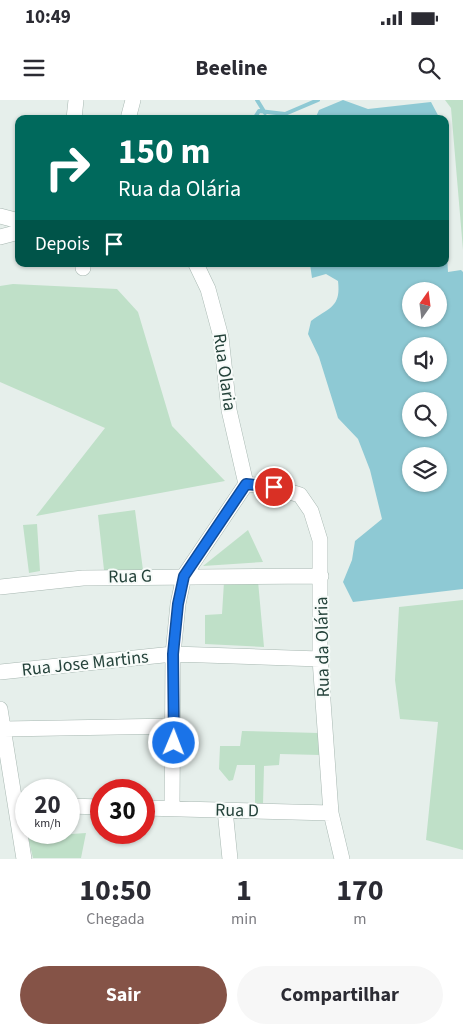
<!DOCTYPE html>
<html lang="pt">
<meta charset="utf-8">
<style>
body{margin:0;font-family:"Source Sans 3",sans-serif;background:#f7f7f7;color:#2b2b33;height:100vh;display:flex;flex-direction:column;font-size:19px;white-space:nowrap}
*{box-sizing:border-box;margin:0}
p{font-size:16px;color:#7c7c81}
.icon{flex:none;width:28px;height:28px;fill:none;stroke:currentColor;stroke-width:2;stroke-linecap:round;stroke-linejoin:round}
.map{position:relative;height:759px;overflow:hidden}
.side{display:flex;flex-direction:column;background:#fff;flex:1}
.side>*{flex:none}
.top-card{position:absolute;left:15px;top:15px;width:434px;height:152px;border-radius:10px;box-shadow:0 1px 4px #0004;background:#00695c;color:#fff;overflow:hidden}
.needle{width:32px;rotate:14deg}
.fabs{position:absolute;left:402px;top:182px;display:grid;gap:10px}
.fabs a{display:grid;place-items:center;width:45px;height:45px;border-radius:50%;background:#fff;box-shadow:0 1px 4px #0004;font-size:25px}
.speed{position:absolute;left:15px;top:679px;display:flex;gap:10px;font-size:25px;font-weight:700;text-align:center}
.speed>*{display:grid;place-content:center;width:65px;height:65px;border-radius:50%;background:#fff;box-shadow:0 1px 4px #0004;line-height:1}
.speed small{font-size:12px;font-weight:400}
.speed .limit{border:8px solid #d22;background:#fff;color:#111}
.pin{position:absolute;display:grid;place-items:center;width:42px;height:42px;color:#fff;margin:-21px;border:2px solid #fff;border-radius:50%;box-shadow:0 1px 5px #0007}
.me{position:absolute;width:55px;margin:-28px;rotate:1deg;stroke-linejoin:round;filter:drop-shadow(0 0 4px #0008)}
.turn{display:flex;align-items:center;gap:18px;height:105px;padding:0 20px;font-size:22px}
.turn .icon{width:65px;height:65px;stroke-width:2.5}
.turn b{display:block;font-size:35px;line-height:42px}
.then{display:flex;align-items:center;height:48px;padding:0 20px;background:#0003;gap:10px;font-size:19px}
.eta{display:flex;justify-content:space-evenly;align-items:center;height:85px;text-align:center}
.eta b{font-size:30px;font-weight:700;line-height:35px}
.cta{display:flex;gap:10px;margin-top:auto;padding:10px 20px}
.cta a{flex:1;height:58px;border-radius:30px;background:#855347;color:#fff;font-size:20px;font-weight:700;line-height:58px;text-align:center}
.cta a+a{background:#f7f7f7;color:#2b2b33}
.status{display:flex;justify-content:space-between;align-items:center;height:35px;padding:0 25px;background:#fff;direction:ltr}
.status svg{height:14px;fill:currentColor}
header{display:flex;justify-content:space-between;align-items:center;height:65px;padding:0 20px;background:#fff;font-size:22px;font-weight:700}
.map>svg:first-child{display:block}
.green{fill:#bfe0c8}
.water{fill:#8ec9d4;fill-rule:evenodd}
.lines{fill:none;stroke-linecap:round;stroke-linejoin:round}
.stream{stroke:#8ec9d4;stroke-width:4}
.minor-casing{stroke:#a8b8b2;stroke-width:16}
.minor{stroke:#fff;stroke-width:15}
.route-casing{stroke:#114b97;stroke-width:12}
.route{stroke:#1a73e8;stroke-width:9}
.labels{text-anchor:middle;stroke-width:4;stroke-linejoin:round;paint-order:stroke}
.street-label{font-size:18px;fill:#24423a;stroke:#f7fbf9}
</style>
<div class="status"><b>10:49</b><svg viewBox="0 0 49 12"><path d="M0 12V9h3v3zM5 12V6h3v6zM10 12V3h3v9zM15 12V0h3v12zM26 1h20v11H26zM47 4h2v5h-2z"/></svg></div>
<header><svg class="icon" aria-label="menu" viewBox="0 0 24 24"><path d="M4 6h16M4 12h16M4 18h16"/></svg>Beeline<svg class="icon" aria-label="search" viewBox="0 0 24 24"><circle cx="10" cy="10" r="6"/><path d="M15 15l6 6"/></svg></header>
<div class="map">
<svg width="463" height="759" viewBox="0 0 463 759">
<rect width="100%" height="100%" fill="#e6efeb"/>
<path class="green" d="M445 0H463V150L451 8Z
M13 184 117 189 138 212 172 326 225 381 36 416 105 328 0 282V186Z
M135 410 143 470H104L98 415Z
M37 424 40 471 29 473 23 425Z
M248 430 263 462 203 466Z
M258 481 264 547 205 544V515L222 514 224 482Z
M463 500V750L426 740 438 622 400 619 395 580 399 507Z
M242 631 319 633 320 655 280 654 279 665 264 666 263 704 255 703V665H237L233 680 229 681 219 669 220 646H240Z
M86 733 81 758H33L28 737Z"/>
<path class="water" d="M343 0 368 9 431 2 440 19H315L319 10Z
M445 120 448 172 461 170 463 172V489L353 502 343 482 352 460 355 441 382 419 370 370 358 339 338 318 319 257 308 234 311 221C330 207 341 207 338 181L326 174 312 178 310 164H445ZM411 191H439V219H411ZM411 246H439V274H411ZM411 301H439V329H411ZM411 356H439V384H411Z"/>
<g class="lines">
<path class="stream" d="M257 0 265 13
M254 19 259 11 285 14 318 0"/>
<g class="minor-casing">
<path id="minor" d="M74 19 76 0
M128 19 133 0
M0 116 19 121
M0 137 19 132
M196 164 208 189 221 237 229 310 246 384
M83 168V164
M246 384 274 387 300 395 311 411 320 440V559L331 713 342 759
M0 487 83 478 321 476
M0 572 173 554 320 559
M0 609 24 759
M4 629 174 626
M69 706 101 707
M144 708 331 713
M172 709 173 554 178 504 184 476 246 384
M225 710 230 759"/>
</g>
<use href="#minor" class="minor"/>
</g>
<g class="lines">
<g class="route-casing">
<path id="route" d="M174 643 173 554 178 504 184 476 246 384 274 387"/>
</g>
<use href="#route" class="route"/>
</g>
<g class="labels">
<g class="street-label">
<text transform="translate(225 272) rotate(82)" y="6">Rua Olaria</text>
<text transform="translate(130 476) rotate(-1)" y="6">Rua G</text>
<text transform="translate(322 547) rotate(-91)" y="6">Rua da Olária</text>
<text transform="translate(85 563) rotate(-6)" y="6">Rua Jose Martins</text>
<text transform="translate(237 710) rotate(1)" y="6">Rua D</text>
</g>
</g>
</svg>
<div class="fabs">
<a><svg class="needle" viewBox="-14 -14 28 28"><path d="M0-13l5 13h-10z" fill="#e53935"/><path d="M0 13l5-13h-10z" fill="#7c7c81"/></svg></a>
<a><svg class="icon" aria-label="sound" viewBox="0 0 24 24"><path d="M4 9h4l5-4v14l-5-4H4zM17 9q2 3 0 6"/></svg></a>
<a><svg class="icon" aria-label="search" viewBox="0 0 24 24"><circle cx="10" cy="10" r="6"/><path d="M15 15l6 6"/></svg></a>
<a><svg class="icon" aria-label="layers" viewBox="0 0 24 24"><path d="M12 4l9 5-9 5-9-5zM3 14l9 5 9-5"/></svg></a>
</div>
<div class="speed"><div>20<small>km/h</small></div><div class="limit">30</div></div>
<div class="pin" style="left:274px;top:387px;background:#d93025"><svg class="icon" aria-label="arrive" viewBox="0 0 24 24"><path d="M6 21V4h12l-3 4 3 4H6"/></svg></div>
<svg class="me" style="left:174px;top:643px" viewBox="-20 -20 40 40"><circle r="17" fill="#1a73e8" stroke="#fff" stroke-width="3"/><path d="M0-11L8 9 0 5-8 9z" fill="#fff"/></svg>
<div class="top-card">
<div class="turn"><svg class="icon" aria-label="right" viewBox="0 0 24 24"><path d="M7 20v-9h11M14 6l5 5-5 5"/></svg><div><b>150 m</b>Rua da Olária</div></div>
<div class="then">Depois<svg class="icon" aria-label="arrive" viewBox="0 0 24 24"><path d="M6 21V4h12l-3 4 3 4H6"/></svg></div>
</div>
</div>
<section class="side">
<div class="eta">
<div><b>10:50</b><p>Chegada</p></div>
<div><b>1</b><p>min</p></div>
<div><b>170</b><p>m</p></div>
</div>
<div class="cta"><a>Sair</a><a>Compartilhar</a></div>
</section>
